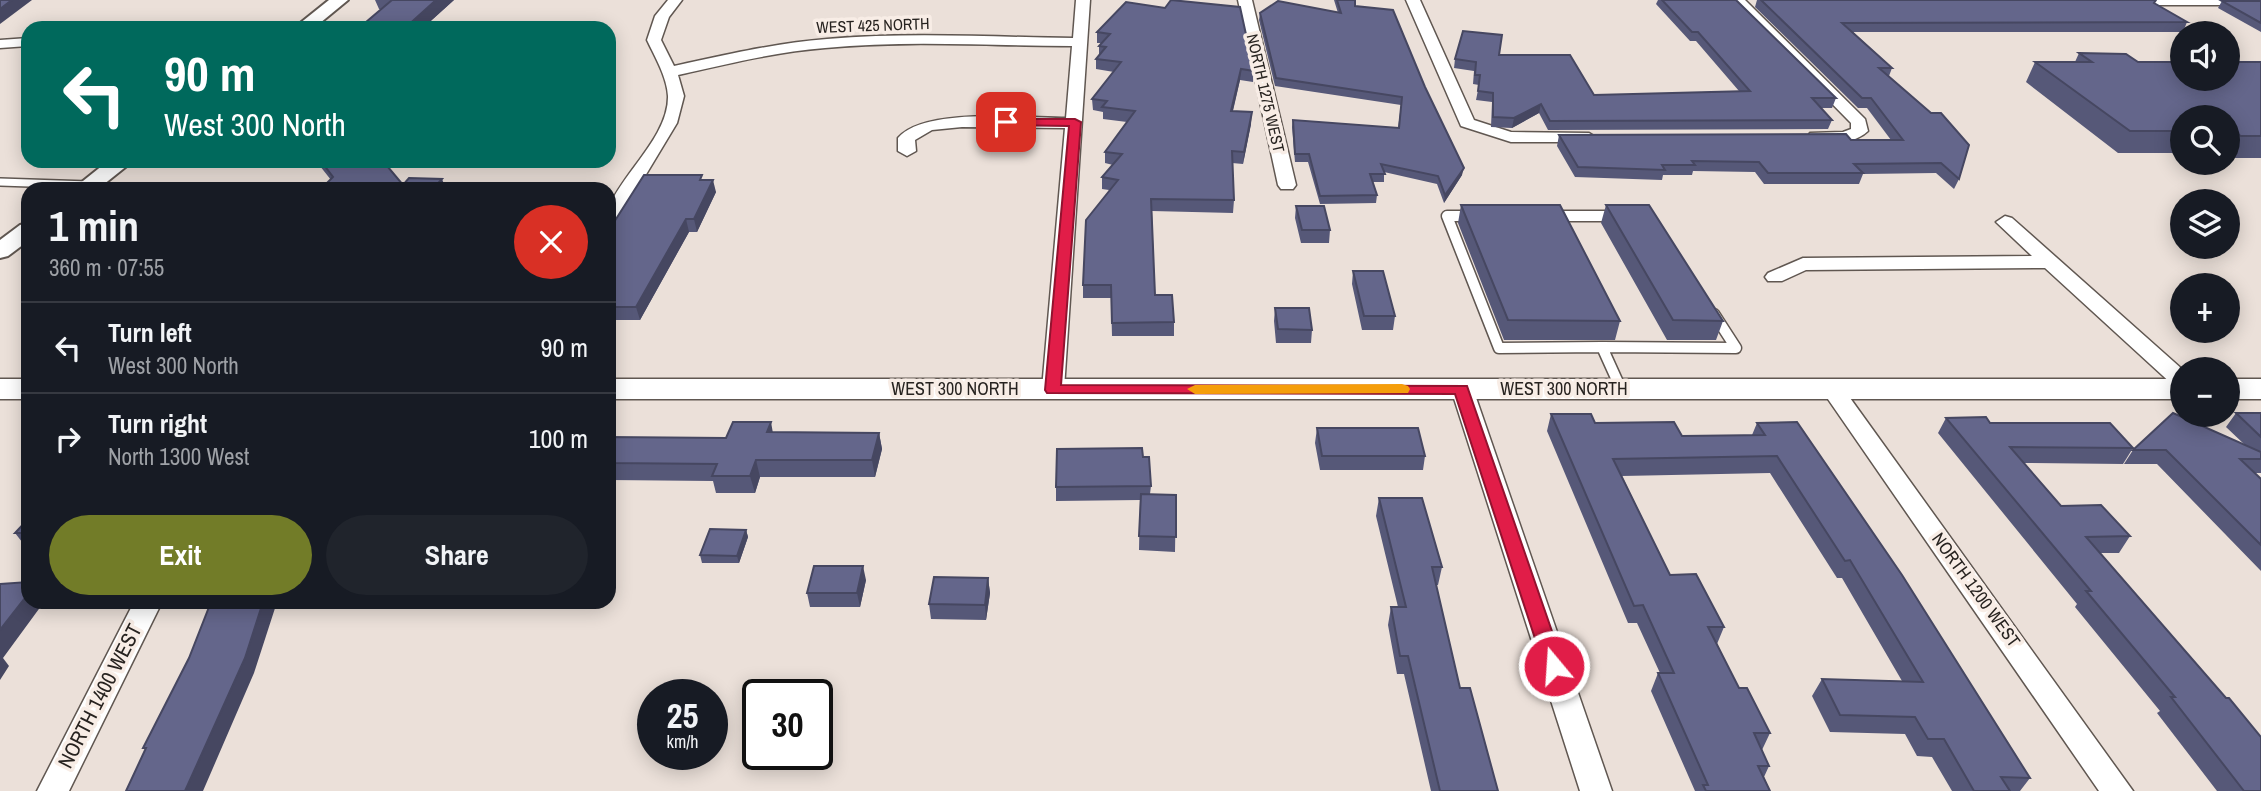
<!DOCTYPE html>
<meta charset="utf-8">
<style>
body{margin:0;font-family:"Archivo Narrow",sans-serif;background:#20242c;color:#f1f3f6;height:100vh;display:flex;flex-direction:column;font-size:26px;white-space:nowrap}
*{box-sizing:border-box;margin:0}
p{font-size:23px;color:#9ea1a6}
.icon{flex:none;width:38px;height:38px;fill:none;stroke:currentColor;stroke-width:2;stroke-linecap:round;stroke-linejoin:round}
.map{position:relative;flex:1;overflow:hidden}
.panel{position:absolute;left:21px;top:182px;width:595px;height:427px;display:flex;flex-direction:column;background:#171b24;border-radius:21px;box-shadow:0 4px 18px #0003}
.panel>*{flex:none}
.banner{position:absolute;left:21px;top:21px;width:595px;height:147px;border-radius:21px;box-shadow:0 4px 18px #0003;background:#00695c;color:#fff;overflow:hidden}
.tools{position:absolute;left:2170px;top:21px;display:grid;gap:14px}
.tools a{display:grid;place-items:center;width:70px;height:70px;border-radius:50%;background:#171b24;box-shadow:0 4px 18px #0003;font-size:35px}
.speed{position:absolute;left:637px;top:679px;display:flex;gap:14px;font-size:35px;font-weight:700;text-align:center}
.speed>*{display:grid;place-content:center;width:91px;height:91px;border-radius:50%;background:#171b24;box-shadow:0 4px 18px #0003;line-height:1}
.speed small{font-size:18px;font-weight:400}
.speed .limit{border:4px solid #111;border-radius:10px;background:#fff;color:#111}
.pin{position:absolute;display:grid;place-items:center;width:60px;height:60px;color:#fff;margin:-30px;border-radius:14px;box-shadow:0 4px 10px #0006}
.me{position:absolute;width:77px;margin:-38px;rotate:342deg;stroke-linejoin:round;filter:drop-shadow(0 0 5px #0008)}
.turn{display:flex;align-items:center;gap:24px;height:147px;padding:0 28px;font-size:32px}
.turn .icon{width:91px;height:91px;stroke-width:2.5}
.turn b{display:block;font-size:49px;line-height:60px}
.round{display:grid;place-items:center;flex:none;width:74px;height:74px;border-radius:37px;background:#20242c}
.summary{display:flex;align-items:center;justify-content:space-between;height:119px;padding:0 28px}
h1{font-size:42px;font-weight:700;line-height:52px}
.action{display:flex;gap:14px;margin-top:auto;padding:14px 28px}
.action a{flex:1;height:80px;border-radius:42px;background:#727c28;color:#fff;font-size:28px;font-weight:700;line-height:80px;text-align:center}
.action a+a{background:#20242c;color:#f1f3f6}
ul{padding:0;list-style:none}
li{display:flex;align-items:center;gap:21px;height:91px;padding:0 28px;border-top:2px solid #363941}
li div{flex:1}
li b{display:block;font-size:26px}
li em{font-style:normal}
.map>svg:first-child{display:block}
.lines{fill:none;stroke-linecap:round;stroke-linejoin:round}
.service-far1-casing{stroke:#605751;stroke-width:10}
.service-casing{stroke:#605751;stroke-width:13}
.minor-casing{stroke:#605751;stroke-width:3}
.tertiary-casing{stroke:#605751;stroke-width:4}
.secondary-casing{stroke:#605751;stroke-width:3}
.service-far1{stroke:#fff;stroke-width:7}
.service{stroke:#fff;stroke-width:10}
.minor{fill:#fff;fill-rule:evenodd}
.tertiary{fill:#fff;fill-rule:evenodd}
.secondary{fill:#fff;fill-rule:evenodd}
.wall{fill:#565878}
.shaded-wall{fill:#464761}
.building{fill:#64668b;stroke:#464761;stroke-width:2}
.route{fill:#e11d48;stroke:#92132f;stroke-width:2}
.slow{fill:#f59e0b}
.labels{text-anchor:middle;stroke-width:7;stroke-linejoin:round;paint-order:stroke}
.far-street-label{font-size:16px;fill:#272320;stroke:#f8ede6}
.street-label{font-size:18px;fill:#272320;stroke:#f8ede6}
.near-street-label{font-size:21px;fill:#272320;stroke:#f8ede6}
</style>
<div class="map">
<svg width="2261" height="791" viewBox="0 0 2261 791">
<rect width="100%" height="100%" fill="#ebe0d9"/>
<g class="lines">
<g class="service-far1-casing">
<path id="service-far1" d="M0 182 89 185"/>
</g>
<g class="service-casing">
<path id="service" d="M1471 216H1447L1499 348 1602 347
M1553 216H1618
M1621 389 1602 347 1736 348 1714 314"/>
</g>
<g class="minor-casing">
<path id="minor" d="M668 0H682L669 17 661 40 674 66C725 55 775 43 827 39 909 32 991 37 1073 38L1076 0H1090L1064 389 1061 394H1045L1042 389 1065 128 962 127 932 130 915 140 916 151 907 156 898 151V138C924 107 1026 118 1066 118L1072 46C990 46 907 40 825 48 775 52 727 64 678 75L684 96 677 123 618 221 609 227C609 220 608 211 610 205 624 172 669 135 668 96 667 77 655 57 647 40L655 16Z
M1238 0H1252L1296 185 1293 189H1281L1278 185Z
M1406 0H1420L1474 120 1511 132 1589 133 1597 138 1595 142H1511L1461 126Z
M1730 0H1745L1865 119 1868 131C1855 144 1828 145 1810 141L1808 137 1810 133 1843 132 1851 129V123Z
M2120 0H2261V5H2126L2121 4Z
M28 38V46L0 48V40Z
M2005 216 2012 218 2182 369V388L2174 386 2045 268 1806 270 1782 281H1768L1765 277 1768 273 1803 258 2032 256 1996 222Z
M1462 382 1470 384 1473 389 1612 791H1580L1451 389 1454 384Z
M1832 382 1840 384 2133 791H2099L1821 389 1824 384Z
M134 602H162L69 791H37Z"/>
</g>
<g class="tertiary-casing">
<path id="tertiary" d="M329 0H348L314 28H294Z
M108 161H133L98 189H73Z
M28 223V241L8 256 0 258V240L20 225Z"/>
</g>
<g class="secondary-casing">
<path id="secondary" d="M0 379H28V399H0Z
M609 379H2182V399H609Z
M2228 379H2261V399H2228Z"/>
</g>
<use href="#service-far1" class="service-far1"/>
<use href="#service" class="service"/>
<use href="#minor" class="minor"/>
<use href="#tertiary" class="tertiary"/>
<use href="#secondary" class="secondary"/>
</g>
<path class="wall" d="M375 0H454L423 28 381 9H379Z
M1334 0H1355V6L1462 175 1444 203 1437 184 1384 172V182H1372L1377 195 1376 203 1320 204 1308 162H1295L1292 127 1293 120 1398 128 1401 105 1275 86 1259 20 1260 13H1338Z
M1658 0H1736L1836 98 1832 108H1820L1832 120 1828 129 1548 130 1539 113 1512 128 1491 127 1492 102 1476 100 1479 85 1473 84 1474 71 1454 68 1455 59 1499 55 1594 95 1739 91 1696 41H1690L1656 4Z
M1757 0H2156L2154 3 2187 22 2183 32H1853L1892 68 1889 76 1959 179 1954 189 1936 173 1863 174 1859 184H1764L1755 172 1693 171 1692 175H1663L1662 180 1575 177 1557 146 1559 135 1851 140H1891L1867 108H1858L1755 7Z
M2222 1H2261V32L2218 8Z
M1126 2 1254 71 1253 82 1240 80 1233 111 1251 124 1243 164 1232 163 1234 200 1233 213 1152 211 1155 295 1174 322V336H1112L1111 298H1083V285L1109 190 1102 189V177L1113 165 1105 163V152L1127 122 1103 119V112L1093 110 1092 99 1114 72 1096 69V59L1099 56V46L1101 43H1097V32Z
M2079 53 2138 62H2261V158H2228V117H2182V153H2118L2026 82 2035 62H2075Z
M316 161H383L403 185 331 180Z
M703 180 716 192 697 232H689L640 320H609V230Z
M1461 205 1620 321 1615 340H1504L1458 223Z
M1606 205 1723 321 1716 340H1667L1601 223Z
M1296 206 1330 230 1329 243H1301L1295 218Z
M1353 271 1395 316 1393 330H1362L1352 284Z
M1275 308 1312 330 1311 343H1276L1274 321Z
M2236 413H2261V473H2255L2261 479V571L2157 464H2124L2133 450 2245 445 2226 427Z
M1551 414 1595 423 1682 436 1752 435 1757 423 2030 778 2020 791H1952L1932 757 1917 756 1905 734 1830 732 1812 696 1822 679 1902 681 1842 578H1837L1770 473 1622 476 1670 575 1724 627 1717 644 1739 688 1770 733 1762 750 1769 766 1764 777 1770 791H1695L1651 691 1658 673H1660L1637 623H1628L1547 431Z
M1946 418 1990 423 2133 448 2123 464 2024 463 2061 506 2130 536 2119 553H2100L2261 791H2217L2157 713 2160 711 2075 607 2077 604 1938 433Z
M1317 428 1425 456 1423 470H1320L1315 443Z
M773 432 879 433 882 449 875 477H760L755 493H716L713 481 609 480V437L726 438Z
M1143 457 1151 486 1150 494 1176 495 1175 552 1139 550 1140 500 1056 501V487Z
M1379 498 1442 567 1438 585H1436L1460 688 1498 791H1431L1404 674H1397L1388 625 1391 607H1398L1376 516Z
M28 519V547H26L15 533Z
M746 530 748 537 739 563H702L700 555Z
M988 578 990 593 986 620 931 619 929 604Z
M866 580 860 607H810L807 593Z"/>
<path class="shaded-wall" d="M12 0H32L0 24V9Z
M436 0H454L423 28H405Z
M1241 69 1240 80 1230 122 1231 111Z
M1541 104 1539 113 1512 128 1514 118Z
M1252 112 1251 124 1243 164 1244 152Z
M1464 168 1462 175 1444 203 1445 195Z
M442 179 446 189H433Z
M713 180 716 192 697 232 694 219Z
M686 219 689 232 640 320 636 307Z
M771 422 774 439 767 432Z
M879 433 882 449 875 477 872 460Z
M756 460 760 477 755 493 750 476Z
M746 530 748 537 739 563 737 556Z
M863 566 866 580 860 607 857 593Z
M988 578 990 593 986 620 985 605Z
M28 594V602H44L3 658 9 666 0 680V630Z
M263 602H277L254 673 203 791H185Z"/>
<path class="building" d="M0 0H12L0 9Z
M392 0H436L405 28H359Z
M1171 0 1240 7 1254 71 1241 69 1231 111 1252 112 1244 152 1232 151 1234 200 1151 199 1155 295H1172L1174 322 1112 323 1111 285H1083L1086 220 1118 180 1102 177 1122 154 1105 152 1135 111 1102 107 1107 101 1092 99 1121 62 1096 59 1106 47 1099 46 1110 34 1097 32 1126 2 1165 8Z
M1337 0H1355V6L1393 10 1425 87 1464 168 1445 195 1438 176 1381 164 1385 174H1370L1377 195 1320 196 1309 154H1295L1293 120 1399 128 1402 97 1276 78 1260 13 1278 1 1341 13Z
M1662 0H1736L1836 98H1812L1832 120 1550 121 1541 104 1514 118 1493 117V93L1478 91 1480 75H1475L1476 62 1455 59 1463 31 1502 35 1499 55H1570L1594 95 1750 91 1698 32H1692Z
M1761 0H2156L2154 3 2187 22 1842 23 1892 68H1879L1931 113H1941L1969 145 1959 179 1941 163 1854 164 1863 173H1768L1759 162 1692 161 1695 165H1662L1665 170 1578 167 1559 135 1846 134 1851 140H1903L1871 98H1862Z
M2222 1H2261V23Z
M2079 53 2126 54 2138 62H2182V79H2228V62H2261V136H2241L2234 132H2228V117H2182V131H2130L2035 62H2092Z
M321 161H383L403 185 409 178 442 179 433 189H321L333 177Z
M644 175H702L700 180H713L694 219H686L636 307H609V230Z
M1461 205H1560L1620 321 1508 320Z
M1606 205H1649L1723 321 1673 320Z
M1296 206H1324L1330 230H1302Z
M1353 271H1383L1395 316H1364Z
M1275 308H1309L1312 330 1278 329Z
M2173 413 2261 452V459H2240L2261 479V545L2166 450H2133Z
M2236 413H2261V437Z
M1551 414H1591L1595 423 1674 422 1682 436 1765 435 1757 423 1797 422 1902 575 2030 778 2001 777 2010 791H1974L1944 739H1928L1915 717 1840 715 1822 679 1923 682 1850 560 1845 561 1777 456 1613 459 1670 575 1696 574 1724 627H1708L1739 688H1747L1770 733H1754L1769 766H1758L1770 791H1706L1703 785H1708L1658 673H1674L1643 605 1634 606Z
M1986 417 1990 423H2110L2133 448 2010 447 2061 506 2101 505 2130 536 2086 537 2226 698H2229L2261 737V791H2244L2171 697H2175L2086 591H2091L1946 418Z
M733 422H771L767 432 879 433 872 460H756L750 476H712L717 464 609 463V437L726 438Z
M1317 428H1418L1425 456H1322Z
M1142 448 1143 457H1149L1151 486 1056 487 1057 449Z
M1141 494 1176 495V537L1139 536Z
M1379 498H1422L1442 567H1432L1460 688H1470L1498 791H1440L1408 656H1400L1391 607H1406Z
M28 519V533H15Z
M710 529 746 530 737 556 700 555Z
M814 566H863L857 593H807Z
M934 577 988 578 985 605 929 604Z
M28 582V594L0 630V584Z
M211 602H263L245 658 185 791H126L146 748H143L189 658Z"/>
<path class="route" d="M1006 119H1075L1081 122 1061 385 1467 386 1564 666 1562 671 1554 673 1547 671 1544 666 1455 394 1047 393 1045 390 1069 126 1002 125 1000 122Z"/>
<path class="slow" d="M1402 384 1408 386 1410 389 1408 393 1195 394 1187 389 1195 385Z"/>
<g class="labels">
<g class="far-street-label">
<text transform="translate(873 25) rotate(-2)" y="6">WEST 425 NORTH</text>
<text transform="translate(1266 93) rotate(77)" y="6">NORTH 1275 WEST</text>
</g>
<g class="street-label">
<text x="955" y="395">WEST 300 NORTH</text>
<text x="1564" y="395">WEST 300 NORTH</text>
<text transform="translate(1976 590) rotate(54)" y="6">NORTH 1200 WEST</text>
</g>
<g class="near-street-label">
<text transform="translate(100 696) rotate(-63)" y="7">NORTH 1400 WEST</text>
</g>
</g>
</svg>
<div class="tools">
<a><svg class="icon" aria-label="sound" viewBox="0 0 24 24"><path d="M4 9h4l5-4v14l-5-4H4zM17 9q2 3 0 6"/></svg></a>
<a><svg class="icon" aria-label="search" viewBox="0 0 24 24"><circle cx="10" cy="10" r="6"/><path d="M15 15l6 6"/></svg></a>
<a><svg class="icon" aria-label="layers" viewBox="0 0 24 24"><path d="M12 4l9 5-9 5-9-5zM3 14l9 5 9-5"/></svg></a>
<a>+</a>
<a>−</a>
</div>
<div class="speed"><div>25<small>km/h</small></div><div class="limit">30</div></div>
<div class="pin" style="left:1006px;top:122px;background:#d93025"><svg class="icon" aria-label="arrive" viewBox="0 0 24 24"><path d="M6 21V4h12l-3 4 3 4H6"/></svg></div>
<svg class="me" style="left:1554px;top:666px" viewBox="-20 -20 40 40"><circle r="17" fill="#e11d48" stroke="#fff" stroke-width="3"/><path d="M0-11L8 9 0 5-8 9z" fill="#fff"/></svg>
<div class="banner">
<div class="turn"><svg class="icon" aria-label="left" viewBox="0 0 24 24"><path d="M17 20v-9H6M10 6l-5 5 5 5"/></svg><div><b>90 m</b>West 300 North</div></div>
</div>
<section class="panel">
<div class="summary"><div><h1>1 min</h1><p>360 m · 07:55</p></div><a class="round" style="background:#d93025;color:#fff"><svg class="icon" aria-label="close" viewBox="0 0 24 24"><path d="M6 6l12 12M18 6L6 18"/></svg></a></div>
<ul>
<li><svg class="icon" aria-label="left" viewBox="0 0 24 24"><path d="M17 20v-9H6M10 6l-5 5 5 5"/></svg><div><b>Turn left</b><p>West 300 North</p></div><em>90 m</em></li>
<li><svg class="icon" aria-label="right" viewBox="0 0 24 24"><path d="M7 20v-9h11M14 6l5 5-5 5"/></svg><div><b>Turn right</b><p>North 1300 West</p></div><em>100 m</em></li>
</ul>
<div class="action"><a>Exit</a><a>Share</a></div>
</section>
</div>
